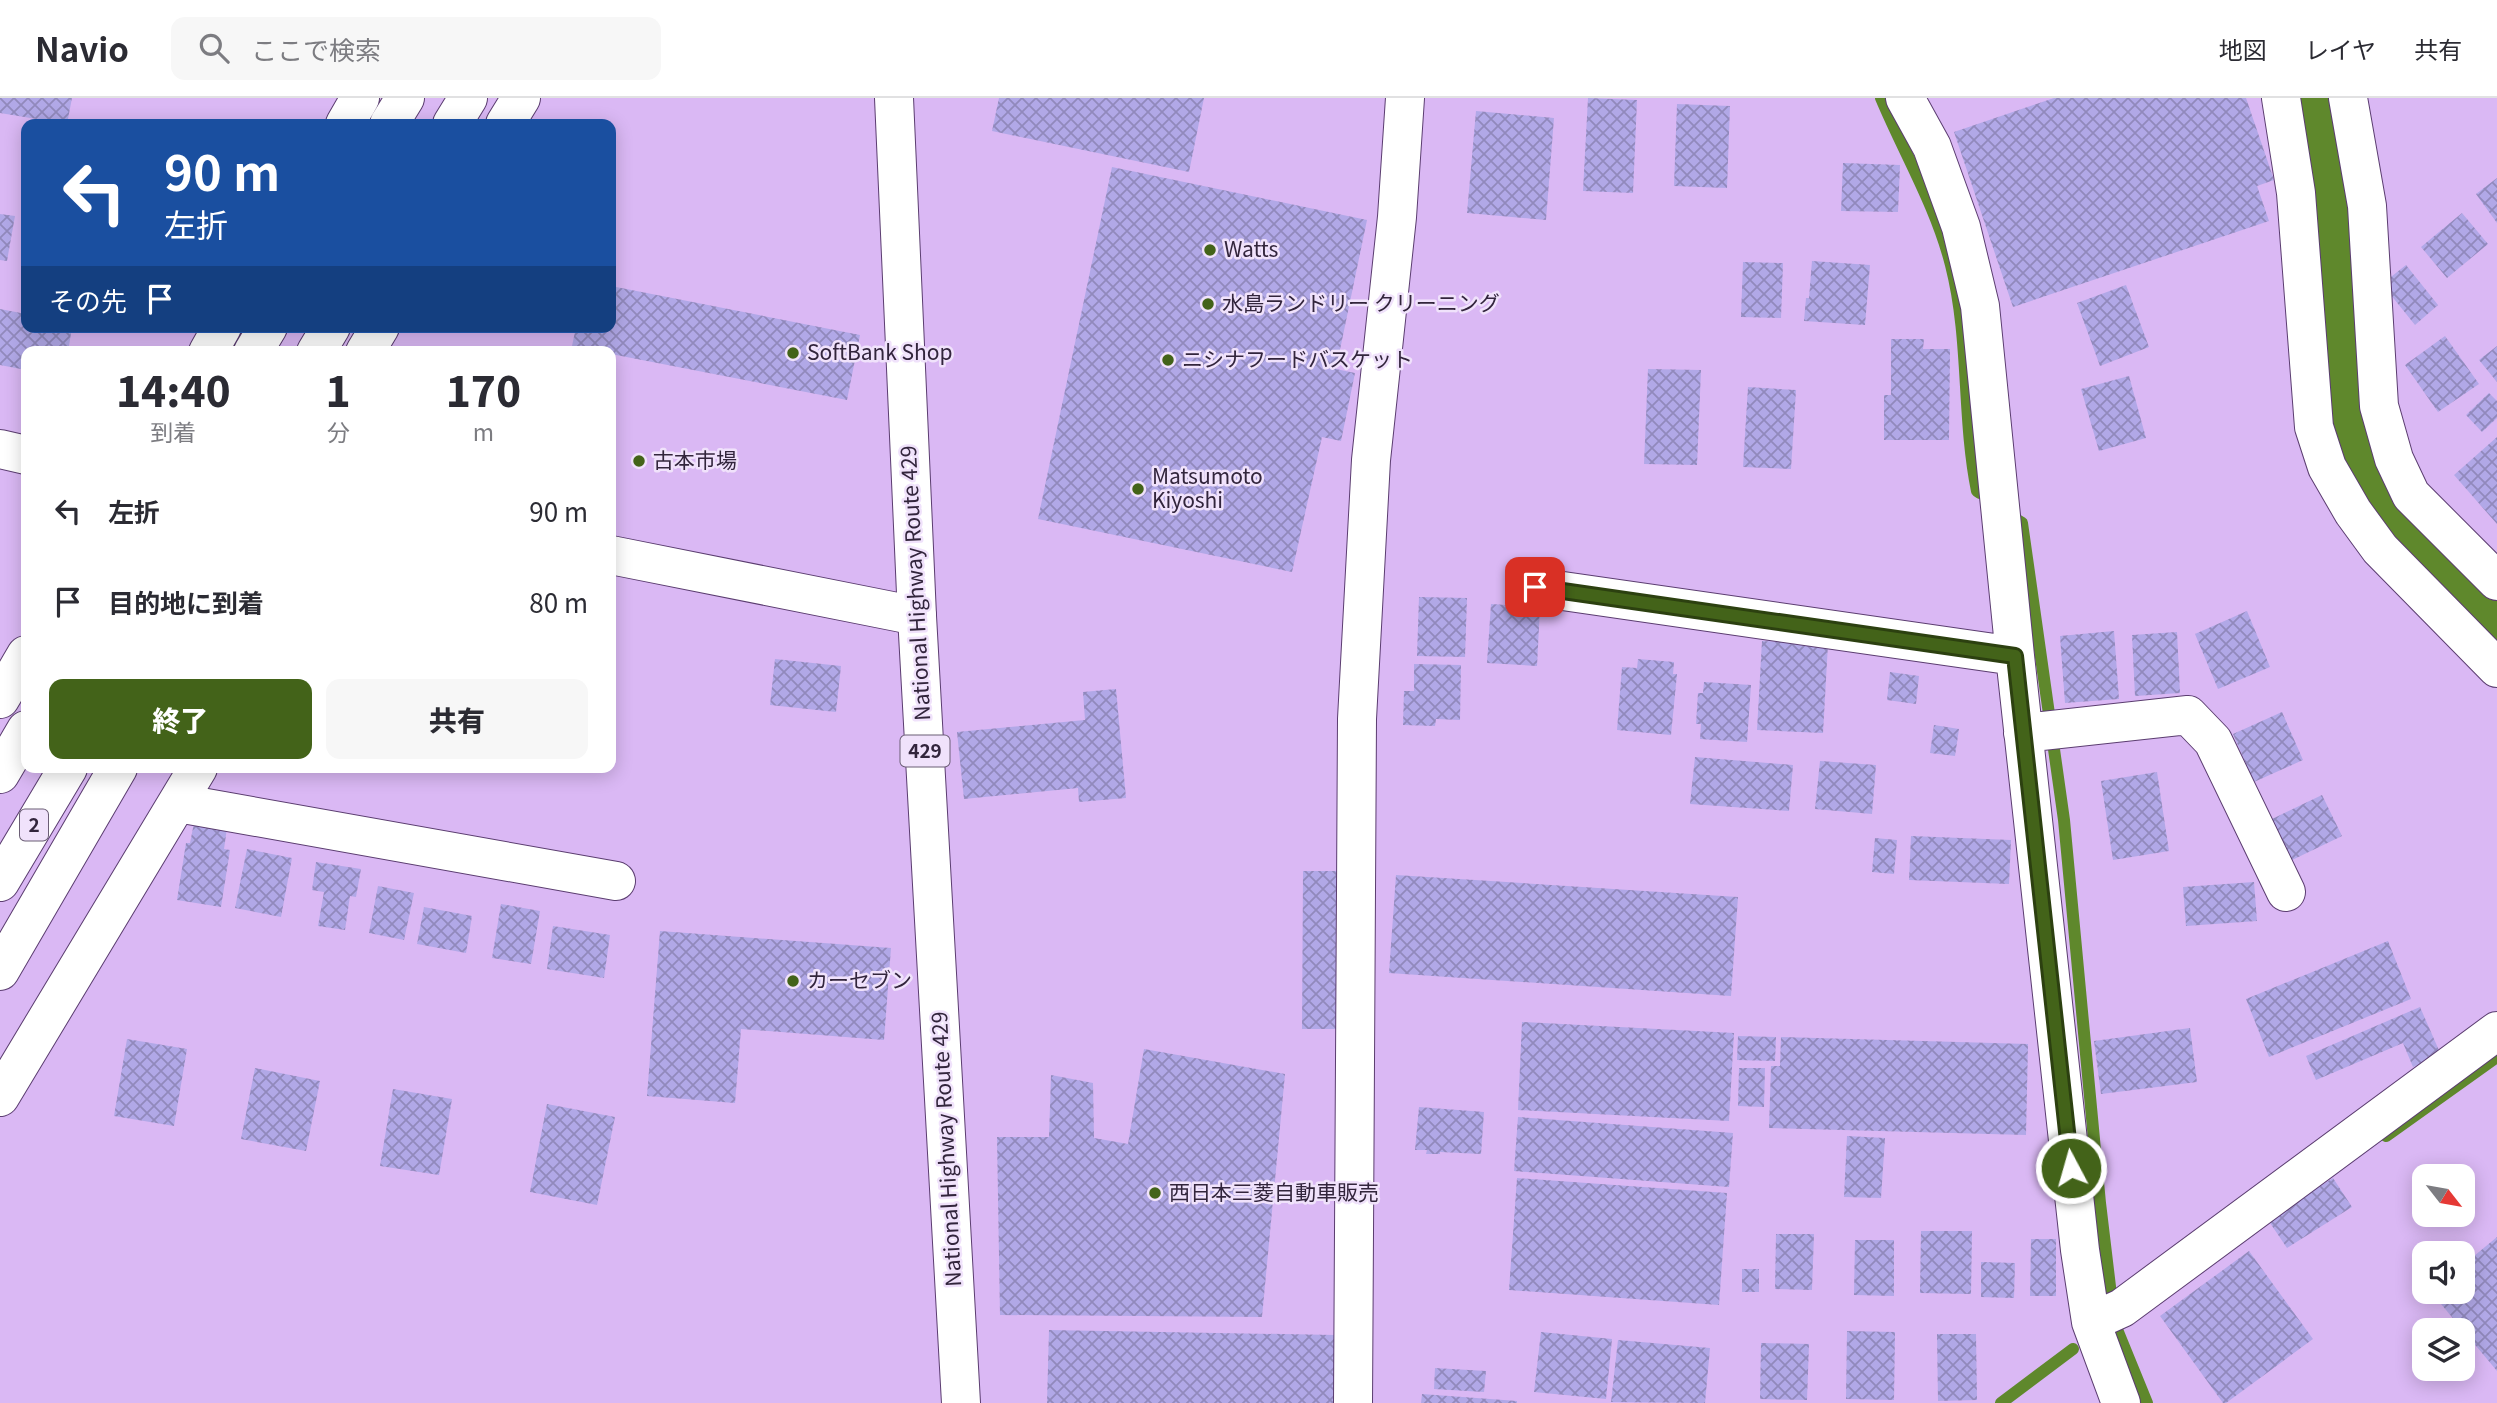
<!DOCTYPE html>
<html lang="ja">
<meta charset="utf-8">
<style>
body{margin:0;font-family:Georgia,"Noto Sans JP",serif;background:#f7f7f7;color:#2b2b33;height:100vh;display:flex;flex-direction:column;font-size:26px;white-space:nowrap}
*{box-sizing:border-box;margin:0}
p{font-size:23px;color:#7c7c81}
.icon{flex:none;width:38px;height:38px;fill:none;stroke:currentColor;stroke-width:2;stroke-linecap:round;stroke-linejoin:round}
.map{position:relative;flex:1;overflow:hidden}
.side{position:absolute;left:21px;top:248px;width:595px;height:427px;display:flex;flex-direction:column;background:#fff;border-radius:14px;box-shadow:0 4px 18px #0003}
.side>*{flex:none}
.top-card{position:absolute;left:21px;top:21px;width:595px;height:214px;border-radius:14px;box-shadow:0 4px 18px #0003;background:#1a4fa0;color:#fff;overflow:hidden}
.needle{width:46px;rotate:121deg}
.buttons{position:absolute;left:2412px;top:1066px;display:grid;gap:14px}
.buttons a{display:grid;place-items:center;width:63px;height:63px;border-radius:14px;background:#fff;box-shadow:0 4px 18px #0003;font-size:35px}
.pin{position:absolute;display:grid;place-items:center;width:60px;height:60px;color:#fff;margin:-30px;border-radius:14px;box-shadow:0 4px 10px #0006}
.me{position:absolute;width:77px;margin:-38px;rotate:354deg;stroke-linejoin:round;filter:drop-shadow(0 0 5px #0008)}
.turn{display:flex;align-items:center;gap:24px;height:147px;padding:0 28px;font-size:32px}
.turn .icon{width:91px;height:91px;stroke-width:2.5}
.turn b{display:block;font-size:49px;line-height:60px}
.then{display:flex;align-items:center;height:66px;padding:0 28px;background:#0003;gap:14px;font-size:26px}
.eta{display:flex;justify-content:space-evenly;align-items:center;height:119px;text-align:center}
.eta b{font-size:42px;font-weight:800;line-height:49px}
.action{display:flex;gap:14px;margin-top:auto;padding:14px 28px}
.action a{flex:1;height:80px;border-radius:14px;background:#436319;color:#fff;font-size:28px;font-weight:800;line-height:80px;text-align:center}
.action a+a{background:#f7f7f7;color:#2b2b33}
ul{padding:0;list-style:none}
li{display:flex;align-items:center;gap:21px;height:91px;padding:0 28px}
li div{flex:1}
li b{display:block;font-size:26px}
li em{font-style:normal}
header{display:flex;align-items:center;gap:42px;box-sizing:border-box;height:98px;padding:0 35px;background:#fff;border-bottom:2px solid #e1e1e2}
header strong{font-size:33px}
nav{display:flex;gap:38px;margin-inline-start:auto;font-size:24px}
.search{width:490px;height:63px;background:#f7f7f7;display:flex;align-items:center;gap:18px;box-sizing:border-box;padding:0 24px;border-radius:14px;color:#7c7c81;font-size:26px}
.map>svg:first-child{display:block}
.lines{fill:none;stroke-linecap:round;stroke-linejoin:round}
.stream{stroke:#5f882c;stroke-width:12}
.river{stroke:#5f882c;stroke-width:68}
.building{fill:url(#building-cross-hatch)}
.minor-casing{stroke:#5b3d70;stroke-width:40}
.highway-casing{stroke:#5b3d70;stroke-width:40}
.minor{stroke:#fff;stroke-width:38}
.highway{stroke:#fff;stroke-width:38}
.route-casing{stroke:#2c4010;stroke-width:18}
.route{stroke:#436319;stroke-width:12}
.poi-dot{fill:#436319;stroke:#f0e2fb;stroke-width:2.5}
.labels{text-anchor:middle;stroke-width:5;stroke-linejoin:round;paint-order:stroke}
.shield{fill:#f0e2fb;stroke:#6b5e75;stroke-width:2}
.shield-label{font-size:19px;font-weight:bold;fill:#32253c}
.poi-label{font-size:21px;fill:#32253c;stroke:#f0e2fb;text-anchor:start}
.street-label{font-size:21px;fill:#32253c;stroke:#f0e2fb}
</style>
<header>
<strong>Navio</strong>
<div class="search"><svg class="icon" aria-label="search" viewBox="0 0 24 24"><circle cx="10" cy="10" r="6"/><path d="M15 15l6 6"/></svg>ここで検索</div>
<nav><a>地図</a><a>レイヤ</a><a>共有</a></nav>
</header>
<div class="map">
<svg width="2497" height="1305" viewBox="0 0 2497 1305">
<defs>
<pattern id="building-cross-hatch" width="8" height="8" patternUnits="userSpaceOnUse" patternTransform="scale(1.75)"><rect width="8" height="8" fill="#b1a8e7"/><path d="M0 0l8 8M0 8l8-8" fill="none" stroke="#9189bc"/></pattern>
</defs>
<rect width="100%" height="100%" fill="#dab8f4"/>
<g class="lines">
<path class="stream" d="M1881 0C1904 55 1936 108 1951 167 1970 241 1962 319 1977 393L1980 395
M2017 422 2022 425 2064 722 2100 1105 2111 1197 2116 1229 2147 1305
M2386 1038 2497 959
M2001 1305 2073 1251"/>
<path class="river" d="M2322 0 2333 62 2351 341 2381 401 2497 524"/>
</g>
<path class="building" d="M0 0H72L67 26 0 15Z
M999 0H1204L1189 74 992 33Z
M1588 0 1637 2 1633 95 1583 93Z
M2054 0H2246L2274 82 2257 88 2269 123 2013 209 1954 34Z
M1677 6 1730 8 1727 90 1674 88Z
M1476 13 1554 20 1546 122 1467 115Z
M1843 65 1900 67 1898 114 1841 113Z
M1112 69 1367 122 1336 271 1355 275 1341 343 1322 339 1292 474 1038 421Z
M2497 80V125L2476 96Z
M2462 115 2488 146 2447 180 2421 149Z
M0 116 15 118 7 163 0 162Z
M1812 163 1870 167 1865 227 1804 223 1806 200H1809Z
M1743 164 1783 165 1781 220 1741 219Z
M2406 167 2438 207 2415 227 2382 186Z
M2126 187 2149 249 2100 268 2077 205Z
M611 188 860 237 847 302 611 256V254L572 248 576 229H611Z
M0 211 26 216V229H72L68 254H26V272L0 267Z
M2445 238 2479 286 2438 314 2405 267Z
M1891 241H1924L1923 251H1950L1949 342H1884V297H1891Z
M2497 248V284L2479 262Z
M1648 271 1701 272 1697 367 1644 366Z
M2129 278 2146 340 2099 353 2081 291Z
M1748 289 1796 292 1791 371 1743 369Z
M2489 295 2497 303V320L2482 334 2466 317Z
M2497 339V426L2454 377Z
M1419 499 1467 500 1465 559 1417 558Z
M1491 506 1540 509 1537 568 1487 565Z
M2247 513 2270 569 2218 591 2195 536Z
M2114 533 2119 601 2065 605 2060 538Z
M2177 534 2180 595 2135 598 2132 537Z
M1762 543 1828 546 1823 635 1757 632Z
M775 561 841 568 836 614 770 607Z
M1638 561 1674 564 1673 576H1677L1671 637 1617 632 1622 569 1637 570Z
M1414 566 1461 567 1460 622 1436 621 1435 628 1403 627 1404 593H1414Z
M1890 574 1919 578 1916 606 1887 602Z
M1704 584 1751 587 1747 644 1700 641 1701 626H1696L1698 595H1703Z
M1116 591 1126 700 1079 704 1078 690 964 701 957 634 1085 622 1083 594Z
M2282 614 2303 662 2254 684 2233 636Z
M1934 627 1959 631 1955 658 1930 655Z
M1695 659 1793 667 1789 713 1690 706Z
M1820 663 1876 667 1872 716 1815 711Z
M2157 674 2169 753 2113 762 2101 683Z
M2322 697 2342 738 2288 764 2268 723Z
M194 725 227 730 224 751 230 752 221 809 177 802 186 745H190Z
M1911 738 2011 742 2009 786 1909 782Z
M1875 740 1897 742 1894 776 1872 774Z
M247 751 292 760 281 819 235 810Z
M316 764 361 771 356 799 350 798 345 832 318 828 324 794 312 792Z
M1303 773H1337L1336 931H1302Z
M1396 777 1738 799 1731 898 1389 875Z
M2254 784 2257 823 2186 828 2183 789Z
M378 788 414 795 404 842 369 835Z
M501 806 540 813 531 866 492 860Z
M424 809 472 818 466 855 417 846Z
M553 828 610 837 604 880 547 871Z
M660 833 891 850 884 942 741 931 735 1005 647 998Z
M2388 843 2411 901 2269 959 2246 901Z
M2420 909 2441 957 2413 969 2403 945 2316 982 2306 958Z
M1522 924 1734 935 1729 1023 1518 1012Z
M2190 930 2197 984 2101 996 2094 943Z
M1738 938 1776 939 1775 963 1737 962Z
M1781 939 2028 946 2026 1037 1769 1030 1771 968H1780Z
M127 941 187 951 174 1028 114 1018Z
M1144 951 1285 976 1262 1219 1000 1217 997 1039H1049L1051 977 1093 985 1094 1040 1128 1046Z
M255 970 320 983 306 1053 241 1041Z
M1739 970H1765L1764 1009 1738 1008Z
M393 991 452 1001 439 1077 380 1068Z
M547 1006 615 1019 597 1107 530 1094Z
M1419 1009 1484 1014 1481 1056 1440 1054V1056H1426L1427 1052H1415Z
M1518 1019 1733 1035 1729 1089 1514 1073Z
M1847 1038 1885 1040 1881 1100 1844 1099Z
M1517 1080 1727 1095 1719 1207 1509 1192Z
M2333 1080 2352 1109 2287 1150 2268 1122Z
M1921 1133H1972L1971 1196 1920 1195Z
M1776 1136H1814L1812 1192 1775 1191Z
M2497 1139V1273L2431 1194H2462V1168Z
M2031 1141H2056V1198H2030Z
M1855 1142H1894V1198L1854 1197Z
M2249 1153 2313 1241 2226 1305H2223L2160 1218Z
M1981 1164 2015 1165 2014 1200 1981 1199Z
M1742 1171H1759V1194H1742Z
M1049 1232 1335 1237 1334 1305H1047Z
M1847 1233 1895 1234 1894 1302 1846 1301Z
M1541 1234 1612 1241 1606 1301 1534 1294Z
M1937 1236H1976L1977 1302 1938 1303Z
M1618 1242 1710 1250 1705 1305 1611 1304Z
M1761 1245 1809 1246 1807 1302 1760 1301Z
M1435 1270 1486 1273 1484 1294 1434 1291Z
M1422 1296 1517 1303V1305H1421Z"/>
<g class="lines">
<g class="minor-casing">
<path id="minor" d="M1905 0 1932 49 1961 129 1980 208 2015 558 2080 1152 2091 1224 2121 1305
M2281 0 2296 95 2314 329 2327 369 2353 414 2380 451 2497 570
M2348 0 2367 108 2379 308 2394 361 2411 397 2497 483
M0 351 26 357
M611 457 917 518
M1535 489 2015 558
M2023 635 2188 617 2213 643 2286 794
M178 705 616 783
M0 999 198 670
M2091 1224 2122 1210 2497 933
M1353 1305 1357 621 1371 362 1397 119 1405 0"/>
</g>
<g class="highway-casing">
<path id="highway" d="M894 0 917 518 961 1305
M345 26 360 0
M389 26 405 0
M452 26 468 0
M505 26 521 0
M208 254 222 229
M253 254 268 229
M316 254 331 229
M365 254 380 229
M0 601 26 557
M0 676 26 632
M0 784 68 670
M0 873 118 670"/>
</g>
<use href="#minor" class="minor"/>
<use href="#highway" class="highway"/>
</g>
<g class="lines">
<g class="route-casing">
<path id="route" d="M1535 489 2015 558 2071 1070"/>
</g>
<use href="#route" class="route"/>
</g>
<g class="poi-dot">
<circle cx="1210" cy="152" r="7"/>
<circle cx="1208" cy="206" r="7"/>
<circle cx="793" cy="255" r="7"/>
<circle cx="1168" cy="262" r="7"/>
<circle cx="639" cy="363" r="7"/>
<circle cx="1138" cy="391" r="7"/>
<circle cx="793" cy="883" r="7"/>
<circle cx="1155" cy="1095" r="7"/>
</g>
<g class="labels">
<g class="shield">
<rect x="900.5" y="637.5" width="49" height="31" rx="5"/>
<rect x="20" y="711.5" width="28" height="31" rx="5"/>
</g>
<g class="shield-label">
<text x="925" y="660">429</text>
<text x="34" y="734">2</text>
</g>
<g class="poi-label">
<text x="1224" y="159">Watts</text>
<text x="1222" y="213">水島ランドリー クリーニング</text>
<text x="807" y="262">SoftBank Shop</text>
<text x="1182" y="269">ニシナフードバスケット</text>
<text x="653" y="370">古本市場</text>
<text x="1152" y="386">Matsumoto<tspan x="1152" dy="24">Kiyoshi</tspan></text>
<text x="807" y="890">カーセブン</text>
<text x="1169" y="1102">西日本三菱自動車販売</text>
</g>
<g class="street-label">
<text transform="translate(916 485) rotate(-93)" y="7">National Highway Route 429</text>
<text transform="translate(947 1051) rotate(-93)" y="7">National Highway Route 429</text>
</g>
</g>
</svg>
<div class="buttons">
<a><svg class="needle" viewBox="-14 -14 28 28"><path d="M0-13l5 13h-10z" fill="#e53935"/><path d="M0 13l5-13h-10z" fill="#7c7c81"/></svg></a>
<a><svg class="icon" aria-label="sound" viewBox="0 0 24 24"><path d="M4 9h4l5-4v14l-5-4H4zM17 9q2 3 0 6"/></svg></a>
<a><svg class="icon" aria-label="layers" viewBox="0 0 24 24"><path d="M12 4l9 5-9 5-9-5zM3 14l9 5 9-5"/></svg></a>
</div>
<div class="pin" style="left:1535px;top:489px;background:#d93025"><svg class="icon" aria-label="arrive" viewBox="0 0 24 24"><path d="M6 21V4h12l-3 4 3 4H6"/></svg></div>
<svg class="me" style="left:2071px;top:1070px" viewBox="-20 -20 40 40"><circle r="17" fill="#436319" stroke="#fff" stroke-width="3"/><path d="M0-11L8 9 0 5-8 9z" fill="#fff"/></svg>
<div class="top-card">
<div class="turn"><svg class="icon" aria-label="left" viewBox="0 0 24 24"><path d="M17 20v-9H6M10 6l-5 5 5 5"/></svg><div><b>90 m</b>左折</div></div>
<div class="then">その先<svg class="icon" aria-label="arrive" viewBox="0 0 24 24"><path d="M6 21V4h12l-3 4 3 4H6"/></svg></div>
</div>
<section class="side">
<div class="eta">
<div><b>14:40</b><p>到着</p></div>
<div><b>1</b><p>分</p></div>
<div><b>170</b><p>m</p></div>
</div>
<ul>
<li><svg class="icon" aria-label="left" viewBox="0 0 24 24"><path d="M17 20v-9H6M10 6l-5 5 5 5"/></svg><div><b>左折</b></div><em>90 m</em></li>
<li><svg class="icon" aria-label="arrive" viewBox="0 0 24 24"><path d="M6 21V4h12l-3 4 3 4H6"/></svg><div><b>目的地に到着</b></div><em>80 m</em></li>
</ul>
<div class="action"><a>終了</a><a>共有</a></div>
</section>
</div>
